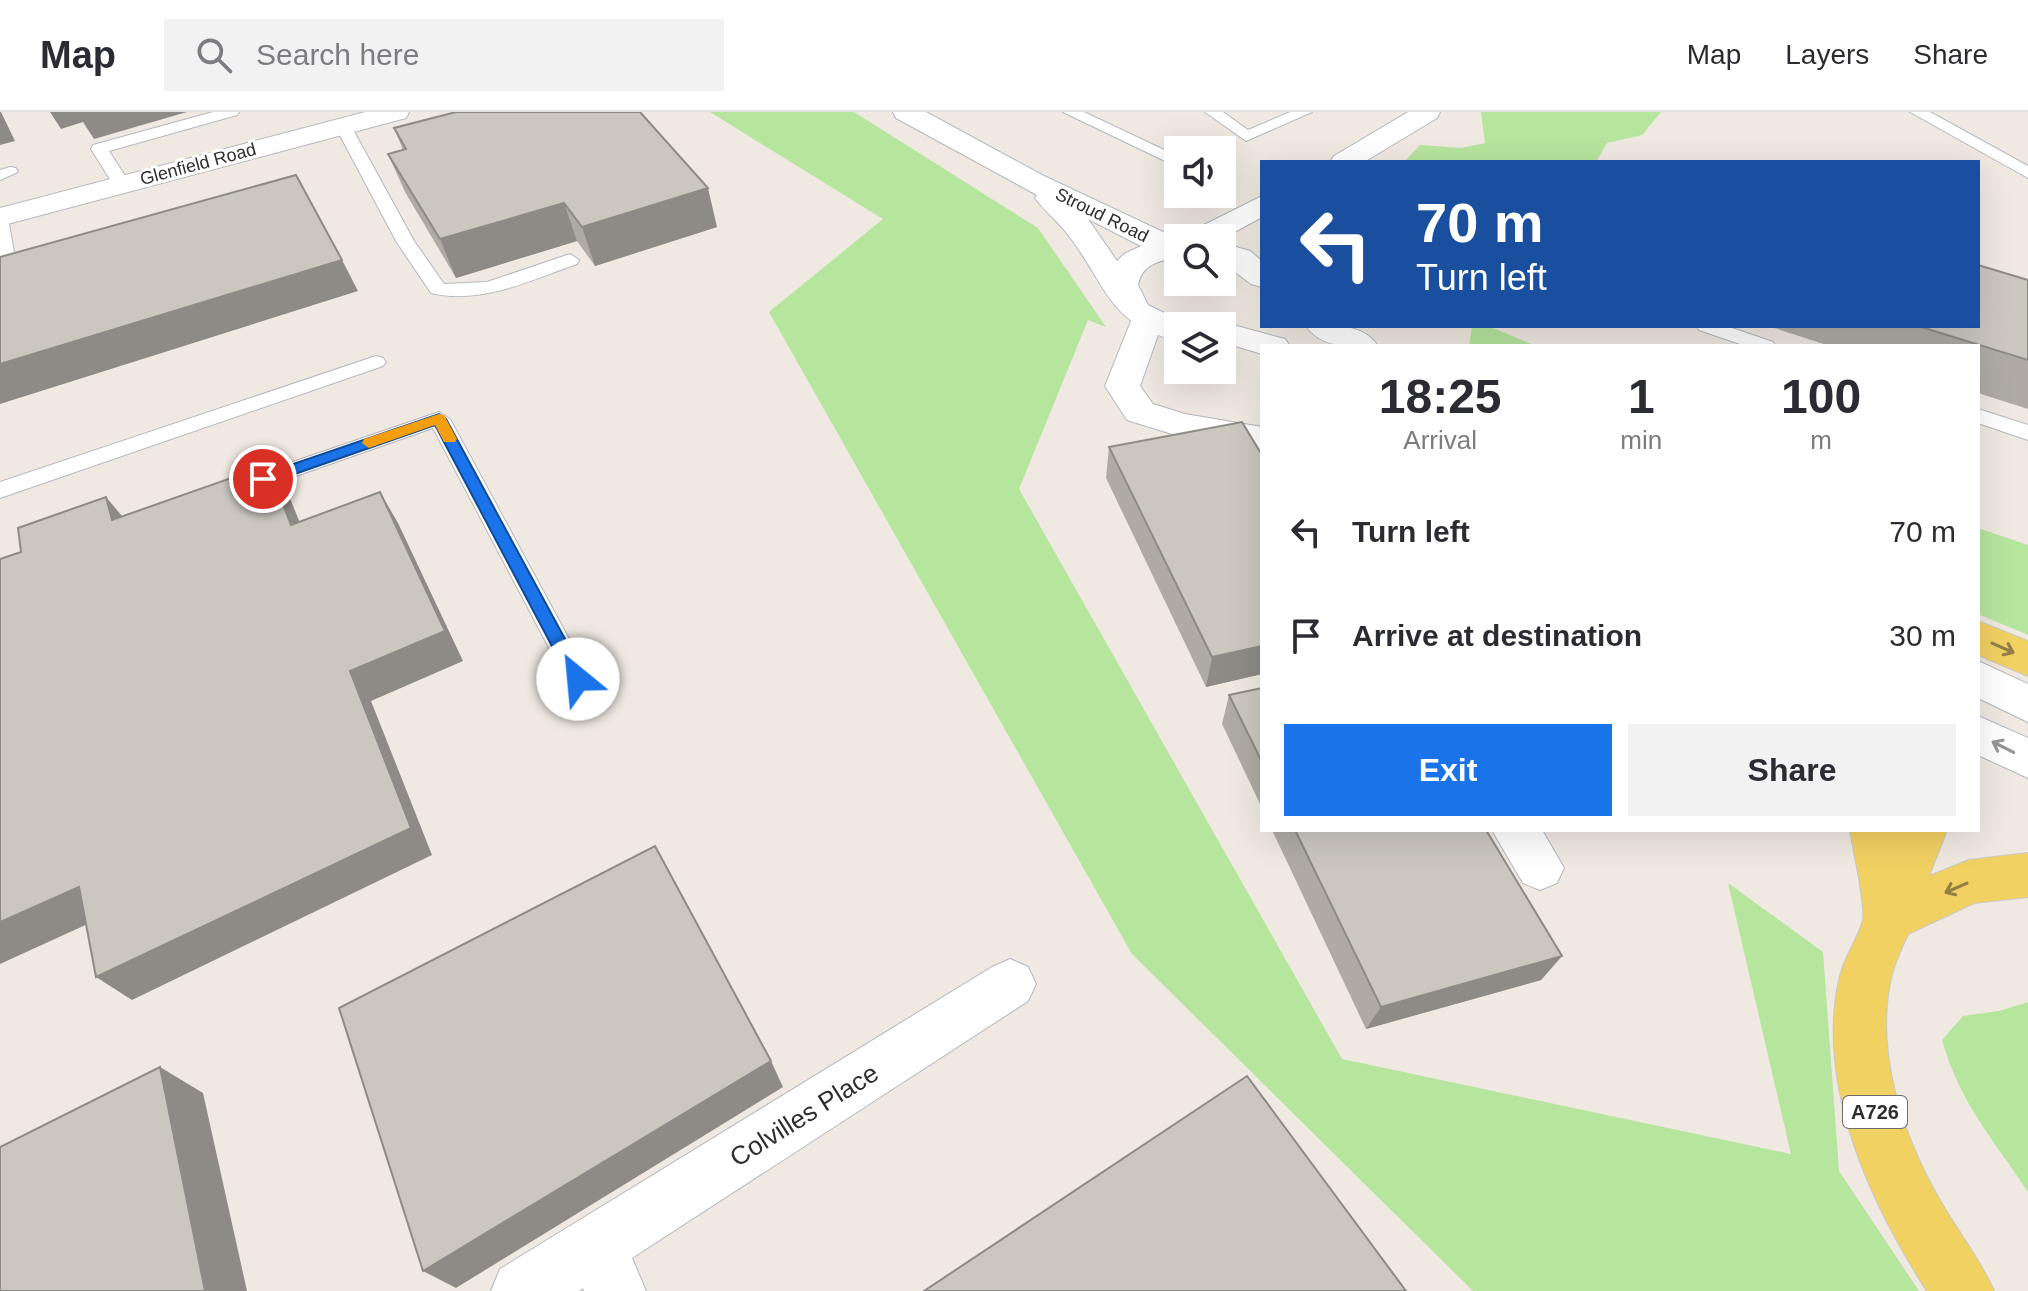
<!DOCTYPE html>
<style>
body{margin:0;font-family:Helvetica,sans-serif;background:#f2f2f3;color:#2b2b33;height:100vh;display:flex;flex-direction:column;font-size:30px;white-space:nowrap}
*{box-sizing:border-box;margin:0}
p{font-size:26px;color:#7c7c81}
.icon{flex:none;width:44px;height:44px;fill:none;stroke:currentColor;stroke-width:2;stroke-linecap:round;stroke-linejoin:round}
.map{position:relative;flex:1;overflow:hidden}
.details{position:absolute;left:1260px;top:232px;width:720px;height:488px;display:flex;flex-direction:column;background:#fff;border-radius:0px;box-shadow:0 8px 32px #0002}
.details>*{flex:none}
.top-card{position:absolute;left:1260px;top:48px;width:720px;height:168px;border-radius:0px;box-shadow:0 8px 32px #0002;background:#1a4fa0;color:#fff;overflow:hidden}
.tools{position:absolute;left:1164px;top:24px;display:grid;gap:16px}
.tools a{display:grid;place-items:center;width:72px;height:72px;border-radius:0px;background:#fff;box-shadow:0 8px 32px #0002;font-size:40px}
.pin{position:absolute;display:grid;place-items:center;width:68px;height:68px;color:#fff;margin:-34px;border:4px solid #fff;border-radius:50%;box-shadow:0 2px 8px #0007}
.me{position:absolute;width:88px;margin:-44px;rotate:332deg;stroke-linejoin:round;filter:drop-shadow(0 0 6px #0008)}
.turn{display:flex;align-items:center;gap:28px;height:168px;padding:0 24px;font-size:36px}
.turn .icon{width:104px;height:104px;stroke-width:2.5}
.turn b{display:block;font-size:56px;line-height:68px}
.eta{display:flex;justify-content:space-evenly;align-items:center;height:136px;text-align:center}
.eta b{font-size:48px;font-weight:800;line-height:56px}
.primary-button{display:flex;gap:16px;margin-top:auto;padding:16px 24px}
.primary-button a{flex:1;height:92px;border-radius:0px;background:#1a73e8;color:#fff;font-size:32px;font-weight:800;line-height:92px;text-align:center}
.primary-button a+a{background:#f2f2f3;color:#2b2b33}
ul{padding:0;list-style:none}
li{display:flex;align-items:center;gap:24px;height:104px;padding:0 24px}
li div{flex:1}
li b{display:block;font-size:30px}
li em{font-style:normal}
header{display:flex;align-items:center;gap:48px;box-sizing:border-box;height:112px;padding:0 40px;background:#fff;border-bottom:2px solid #e1e1e2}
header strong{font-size:38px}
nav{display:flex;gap:44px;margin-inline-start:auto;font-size:28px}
.search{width:560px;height:72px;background:#f2f2f3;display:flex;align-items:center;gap:20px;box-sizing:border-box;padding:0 28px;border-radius:0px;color:#7c7c81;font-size:30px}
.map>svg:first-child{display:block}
.green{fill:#b6e59e}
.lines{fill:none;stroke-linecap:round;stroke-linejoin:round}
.service-casing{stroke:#b4b7c1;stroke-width:2}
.minor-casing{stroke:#b4b7c1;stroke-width:2}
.tertiary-casing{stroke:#b4b7c1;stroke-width:2}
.primary-casing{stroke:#c9c9c9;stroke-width:2}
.service{fill:#fff;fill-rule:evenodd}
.minor{fill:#fff;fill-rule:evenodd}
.tertiary{fill:#fff;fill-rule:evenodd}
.primary{fill:#f2d163;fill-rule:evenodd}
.wall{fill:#afaba4}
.shaded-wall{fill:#8e8b86}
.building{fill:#cbc7bf;stroke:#8e8b86;stroke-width:2}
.oneway{stroke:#908048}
.oneway2{stroke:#969696}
.route{fill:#1a73e8;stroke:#114b97;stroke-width:2}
.slow{fill:#f59e0b}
.labels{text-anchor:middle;stroke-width:6;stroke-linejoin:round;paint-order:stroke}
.far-street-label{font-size:18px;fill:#2e2e2e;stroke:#fff}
.shield{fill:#fff;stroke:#6d6d6d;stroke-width:2}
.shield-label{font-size:20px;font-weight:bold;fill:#2e2e2e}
.near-street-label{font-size:26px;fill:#2e2e2e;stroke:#fff}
</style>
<header>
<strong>Map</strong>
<div class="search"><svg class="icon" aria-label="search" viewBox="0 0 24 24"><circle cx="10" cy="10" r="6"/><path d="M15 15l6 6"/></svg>Search here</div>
<nav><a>Map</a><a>Layers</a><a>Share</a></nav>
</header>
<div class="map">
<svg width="2028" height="1179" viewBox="0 0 2028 1179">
<rect width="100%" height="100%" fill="#efe9e1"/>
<path class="green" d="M710 0H854L1038 116 1106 215 1088 208 1019 377 1342 947 1791 1042 1728 771 1823 840 1839 1059 1919 1179H1473L1132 842 769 200 883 107Z
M1481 0H1661L1642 23 1607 31 1596 50H1404L1420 33 1462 36 1485 31Z
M1472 214H1488L1536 234H1469Z
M1978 416 2028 433V523L1978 502Z
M2028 890V1080C1992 1025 1961 993 1942 928L1963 904 1999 899Z"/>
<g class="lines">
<g class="service-casing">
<path id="service" d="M213 0H239L237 3 109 39 131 73 128 77H116L91 37 93 33Z
M1063 0H1084L1177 44 1175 48H1163Z
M1205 0H1223L1248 18 1290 0H1312L1246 29Z
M1910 0H1930L2028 54V66Z
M343 9 351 14 414 129 444 172 487 170 570 142 579 148 577 152C531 168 481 193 431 181L396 129 335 14Z
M10 55 16 56 18 60 0 68V58Z
M0 107 9 112 15 146 13 150 0 153Z
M1696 214H1726L1773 230 1776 234H1746L1699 218Z
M376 244 383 246 386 250 383 254 0 386V370Z
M1978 297 2028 313V328L1978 311Z
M439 300 450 307 601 586 605 593 601 600 592 603 583 600 433 316 250 380H234L231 375 234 370Z"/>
</g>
<g class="minor-casing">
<path id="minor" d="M365 0H409L406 6 0 114V96Z
M1147 199 1159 202 1163 209 1140 274 1153 292 1185 302 1262 315V339L1182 325 1127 308 1105 274 1131 209 1135 202Z
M1492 718H1542L1564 756 1557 771 1540 778 1523 771Z
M1010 847 1028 855 1036 872 1028 889 632 1146 646 1179H584L583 1176 579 1179H491L500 1157 992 855Z"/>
</g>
<g class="tertiary-casing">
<path id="tertiary" d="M893 0H926L1044 64 1178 127V145C1159 149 1142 152 1138 173L1148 193 1191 214H1178V229C1108 212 1108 175 1069 124 1059 110 1045 100 1035 86L1037 83 896 6ZM1088 107 1141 134 1124 142 1117 149Z
M1408 0H1440L1437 6 1364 50H1330L1334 44Z
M1262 84V105L1222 127 1186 126 1190 120Z
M1222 131 1250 139 1262 149V175L1251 172 1222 150Z
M1222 210 1285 227 1290 234H1262V242L1222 230V214H1209Z
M1306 214C1332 214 1362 210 1378 234 1352 234 1323 238 1306 214Z
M1978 549 2028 572V610L1978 586Z
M1978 604 2028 626V666L1978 643Z"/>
</g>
<g class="primary-casing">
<path id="primary" d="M1978 509 2028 529V564L1978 543Z
M1850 718H1947L1929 764 1969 748 2028 741V785L1974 791 1908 822C1902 835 1896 848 1892 862 1873 938 1903 1025 1941 1090 1958 1120 1980 1147 1994 1179H1927C1877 1101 1829 1001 1834 906 1835 887 1838 865 1846 847 1851 835 1860 821 1863 808 1866 792 1853 738 1850 718Z"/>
</g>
<use href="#service" class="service"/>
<use href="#minor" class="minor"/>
<use href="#tertiary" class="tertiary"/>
<use href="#primary" class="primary"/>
</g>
<path class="wall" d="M394 16 717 115 595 154 577 129 456 166 405 80 388 42 403 38Z
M2028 168V297L1978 281V234H1830L1768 214H1978Z
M1109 335 1262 343V562L1206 575 1106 366Z
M1262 576V696L1222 612 1229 583Z
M1272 718H1486L1562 844 1541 868 1366 917Z"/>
<path class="shaded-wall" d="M0 0H1L15 29 0 33Z
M50 0H187L94 27 83 10 61 17Z
M708 76 717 115 595 154 582 115Z
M564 91 577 129 456 166 440 127Z
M342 148 358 179 0 292V252Z
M268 353 289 384 313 443 291 413Z
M380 380 398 411 463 549 371 589 432 743 132 888 96 865 350 559Z
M106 385 132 416 112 408Z
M1262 534V562L1206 575 1212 545Z
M79 775 114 800 0 852V810Z
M1562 844 1541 868 1366 917 1381 895Z
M771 949 783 975 456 1176 423 1159Z
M160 955 203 981 247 1179H205Z"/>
<path class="building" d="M456 0H640L708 76 582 115 564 91 440 127 388 42 406 37 394 16Z
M296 63 342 148 0 252V145Z
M1978 153 2028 168V248L1918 214H1978Z
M1242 310 1262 343V534L1212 545 1109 335Z
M268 353 291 413 380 380 445 519 350 559 411 716 96 865 79 775 0 810V447L21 440 18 416 106 385 112 408Z
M1262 576V650L1229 583Z
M1295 718H1486L1562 844 1381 895Z
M655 734 771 949 423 1159 339 896Z
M160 955 205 1179H0V1035Z
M1247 964 1406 1179H924Z"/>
<defs><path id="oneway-shaft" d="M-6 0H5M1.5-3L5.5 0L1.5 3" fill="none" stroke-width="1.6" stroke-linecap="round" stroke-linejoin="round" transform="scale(2)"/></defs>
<g class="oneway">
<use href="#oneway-shaft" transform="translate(2003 536) rotate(24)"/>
<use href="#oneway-shaft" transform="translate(1956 776) rotate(156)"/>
</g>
<use class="oneway2" href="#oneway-shaft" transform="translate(2003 635) rotate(-153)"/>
<path class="route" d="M439 302 446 307 584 562 587 567 584 572H572L435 313 269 371 263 373 256 367 258 364Z"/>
<path class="slow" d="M439 302 444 303 457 327 455 330H444L435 313 369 336 362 331 364 327Z"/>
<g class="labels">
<g class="far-street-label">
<text transform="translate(198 52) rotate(-15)" y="6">Glenfield Road</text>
<text transform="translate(1102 103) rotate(26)" y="6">Stroud Road</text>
</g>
<rect class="shield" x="1843" y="984" width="64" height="32" rx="6"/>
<g class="shield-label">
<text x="1875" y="1007">A726</text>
</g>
<g class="near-street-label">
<text transform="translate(804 1003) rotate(-32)" y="9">Colvilles Place</text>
</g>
</g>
</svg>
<div class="tools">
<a><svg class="icon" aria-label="sound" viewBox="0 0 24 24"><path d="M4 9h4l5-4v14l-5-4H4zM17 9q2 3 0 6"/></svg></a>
<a><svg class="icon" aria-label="search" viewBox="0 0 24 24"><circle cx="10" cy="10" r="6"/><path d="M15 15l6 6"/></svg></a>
<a><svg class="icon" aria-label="layers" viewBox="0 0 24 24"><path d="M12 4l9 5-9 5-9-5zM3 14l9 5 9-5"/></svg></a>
</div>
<div class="pin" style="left:263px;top:367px;background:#d93025"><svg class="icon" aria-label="arrive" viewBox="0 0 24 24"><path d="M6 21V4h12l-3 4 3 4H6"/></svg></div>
<svg class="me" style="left:578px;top:567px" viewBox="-20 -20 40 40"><circle r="19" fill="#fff"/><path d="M0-13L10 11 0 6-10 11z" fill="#1a73e8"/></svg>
<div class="top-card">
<div class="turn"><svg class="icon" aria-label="left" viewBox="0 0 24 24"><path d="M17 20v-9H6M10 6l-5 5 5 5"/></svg><div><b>70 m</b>Turn left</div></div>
</div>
<section class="details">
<div class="eta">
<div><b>18:25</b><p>Arrival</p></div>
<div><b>1</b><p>min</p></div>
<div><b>100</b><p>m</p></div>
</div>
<ul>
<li><svg class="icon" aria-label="left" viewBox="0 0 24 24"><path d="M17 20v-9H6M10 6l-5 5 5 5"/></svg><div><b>Turn left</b></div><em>70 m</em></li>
<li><svg class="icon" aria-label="arrive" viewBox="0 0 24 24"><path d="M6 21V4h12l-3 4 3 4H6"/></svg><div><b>Arrive at destination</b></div><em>30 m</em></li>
</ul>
<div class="primary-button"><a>Exit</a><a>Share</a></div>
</section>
</div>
